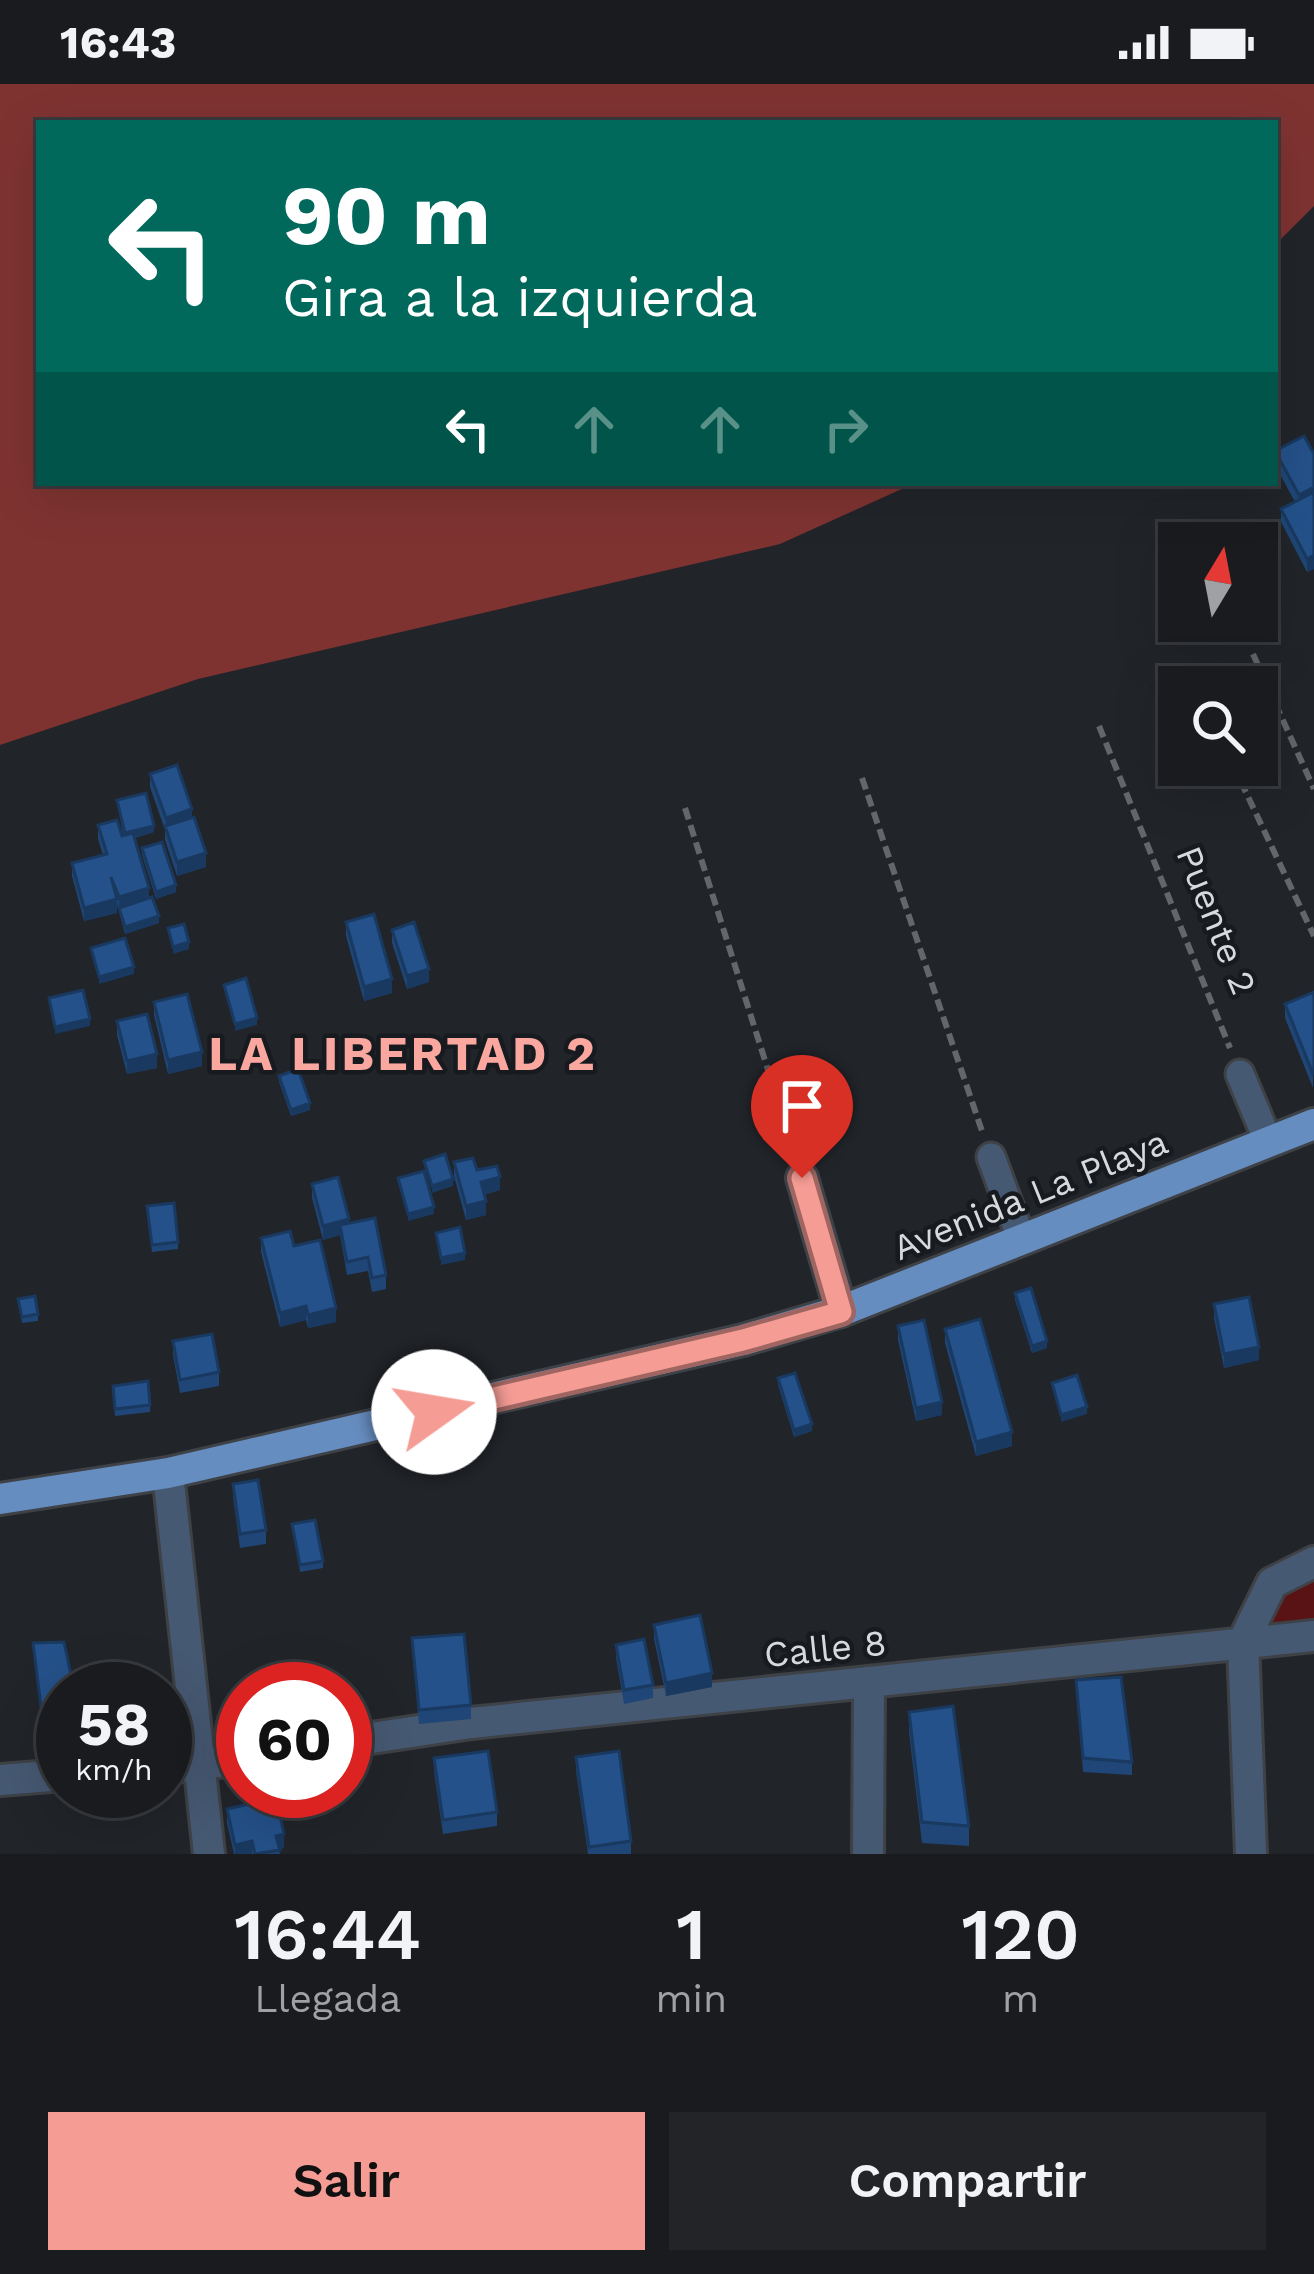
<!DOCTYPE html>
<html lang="es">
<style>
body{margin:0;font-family:"Work Sans",sans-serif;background:#222428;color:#f1f3f6;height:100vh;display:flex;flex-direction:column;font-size:45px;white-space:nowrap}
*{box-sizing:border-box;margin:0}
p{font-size:39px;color:#9fa1a4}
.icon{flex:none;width:66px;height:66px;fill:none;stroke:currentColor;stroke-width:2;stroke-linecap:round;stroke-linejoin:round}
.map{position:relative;height:1770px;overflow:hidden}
.sheet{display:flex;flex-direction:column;background:#191b1f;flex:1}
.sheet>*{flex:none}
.top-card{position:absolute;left:36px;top:36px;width:1242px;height:366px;border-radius:0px;box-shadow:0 12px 48px #0002,0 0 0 3px #37393d;background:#00695c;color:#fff;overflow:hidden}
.needle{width:78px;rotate:10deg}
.tools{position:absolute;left:1158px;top:438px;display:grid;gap:24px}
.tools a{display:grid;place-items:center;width:120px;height:120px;border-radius:0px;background:#191b1f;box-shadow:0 12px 48px #0002,0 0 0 3px #37393d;font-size:60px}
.speed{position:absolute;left:36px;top:1578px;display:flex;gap:24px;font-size:60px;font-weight:700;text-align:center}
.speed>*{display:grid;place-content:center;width:156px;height:156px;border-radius:50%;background:#191b1f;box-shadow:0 12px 48px #0002,0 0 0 3px #37393d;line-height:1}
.speed small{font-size:30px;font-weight:400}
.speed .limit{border:18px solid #d22;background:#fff;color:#111}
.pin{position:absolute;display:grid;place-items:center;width:102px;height:102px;color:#fff;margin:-123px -51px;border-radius:50% 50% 50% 0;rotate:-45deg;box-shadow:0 0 12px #0007}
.pin .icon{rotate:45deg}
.me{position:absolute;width:132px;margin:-66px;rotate:77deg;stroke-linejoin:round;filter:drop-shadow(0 0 9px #0008)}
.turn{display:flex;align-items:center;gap:42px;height:252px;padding:0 48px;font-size:54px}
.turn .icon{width:156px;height:156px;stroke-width:2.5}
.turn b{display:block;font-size:84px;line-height:102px}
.lanes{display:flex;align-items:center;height:114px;padding:0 48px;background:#0003;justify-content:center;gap:60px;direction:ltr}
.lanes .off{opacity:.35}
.eta{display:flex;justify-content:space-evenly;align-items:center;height:204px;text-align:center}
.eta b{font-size:72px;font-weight:600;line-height:84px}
.cta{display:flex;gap:24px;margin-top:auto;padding:24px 48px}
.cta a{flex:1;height:138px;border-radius:0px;background:#f59c95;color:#111;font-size:48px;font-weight:600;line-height:138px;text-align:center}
.cta a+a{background:#222428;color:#f1f3f6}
.status{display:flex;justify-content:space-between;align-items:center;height:84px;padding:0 60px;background:#191b1f;direction:ltr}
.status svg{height:33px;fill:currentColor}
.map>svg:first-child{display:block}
.green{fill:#5a1315}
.water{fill:#7e3331}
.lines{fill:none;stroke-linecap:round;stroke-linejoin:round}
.pedestrian-casing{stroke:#3e4146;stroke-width:33}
.minor-casing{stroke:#3e4146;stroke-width:36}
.tertiary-casing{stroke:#3e4146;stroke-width:36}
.primary-casing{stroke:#3e4146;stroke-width:36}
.path{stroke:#63666a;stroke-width:6;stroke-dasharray:12 6;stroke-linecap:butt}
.pedestrian{stroke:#465972;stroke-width:27}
.minor{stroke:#465972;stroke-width:30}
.tertiary{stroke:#465972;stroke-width:30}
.primary{stroke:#668dc0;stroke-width:30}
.wall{fill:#1f4676}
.shaded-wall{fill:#193960}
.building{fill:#245189;stroke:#193960;stroke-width:3}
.route-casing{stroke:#9f6561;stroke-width:30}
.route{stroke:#f59c95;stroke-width:21}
.labels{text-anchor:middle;stroke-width:9;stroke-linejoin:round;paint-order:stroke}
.street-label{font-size:36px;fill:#d7d9dc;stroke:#171b1f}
.district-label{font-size:48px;font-weight:bold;letter-spacing:3px;fill:#faa7a0;stroke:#171b1f}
</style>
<div class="status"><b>16:43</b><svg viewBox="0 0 49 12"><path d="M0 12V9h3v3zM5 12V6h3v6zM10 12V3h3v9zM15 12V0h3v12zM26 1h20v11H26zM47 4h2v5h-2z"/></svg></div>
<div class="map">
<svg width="1314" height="1770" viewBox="0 0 1314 1770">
<rect width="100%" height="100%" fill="#212429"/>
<path class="green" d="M1314 1491V1545L1256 1551 1283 1509Z"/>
<path class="water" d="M0 0H1314V122L1275 161V39H39V399H915L780 460 198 595 0 661Z"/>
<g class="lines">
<g class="pedestrian-casing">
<path id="pedestrian" d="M1240 990 1268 1057
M991 1073 1021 1154"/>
</g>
<g class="minor-casing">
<path id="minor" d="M802 1094 841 1227
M168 1389 209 1770
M868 1770 869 1598
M1251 1770 1243 1558 1272 1499 1314 1478"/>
</g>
<g class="tertiary-casing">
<path id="tertiary" d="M345 1658 471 1639 1314 1552
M165 1684 243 1675
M0 1696 63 1691"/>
</g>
<g class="primary-casing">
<path id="primary" d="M0 1415 168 1389 743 1256 841 1227 1314 1040"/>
</g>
<path class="path" d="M1253 570 1314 705
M1099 642 1230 964
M1233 681 1314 852
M862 694 982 1047
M685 724 794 1068"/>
<use href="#pedestrian" class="pedestrian"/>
<use href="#minor" class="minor"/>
<use href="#tertiary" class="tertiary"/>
<use href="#primary" class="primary"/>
</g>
<path class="wall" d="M1275 367 1314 370V485L1307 488 1281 438V425L1295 418 1275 381Z
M150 690 192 734 206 783 177 792 165 756V746L150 703Z
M117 716 154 748 135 754 149 814 159 839 125 850 117 820V829L84 837 72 792V779L103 771 98 755V741L123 751Z
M142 764 176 808 156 815 142 771Z
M346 838 392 909 364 917 346 852Z
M392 846 429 898 407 905 392 859Z
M1314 908 1313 1004 1285 934V920Z
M154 918 202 982 168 990 154 931Z
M117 937 157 984 127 990 117 951Z
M279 992 310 1026 291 1032 279 998Z
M454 1078 500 1106 484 1111 486 1131 466 1136 454 1092Z
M312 1100 349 1139 386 1191V1205L372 1208 368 1187 347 1191 340 1151 323 1156 312 1114Z
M147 1129 178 1158V1165L152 1168Z
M261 1154 294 1162 336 1238 308 1244 306 1236 280 1243 261 1168Z
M1015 1209 1047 1264 1032 1269 1015 1216Z
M18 1215 38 1230V1237L22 1239Z
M1214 1220 1259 1276 1224 1284 1214 1234Z
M898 1242 942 1331 916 1337 898 1256Z
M945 1245 1012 1362 976 1372 945 1259Z
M173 1257 219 1288V1302L180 1309 173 1271Z
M778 1294 812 1347 794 1353 778 1301Z
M113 1309 150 1321V1328L115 1332Z
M233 1400 266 1446V1460L240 1464 233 1413Z
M292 1440 323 1477V1484L300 1488Z
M654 1541 712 1603 666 1612 654 1555Z
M412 1554 471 1621V1635L419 1640Z
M33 1559 63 1605V1675L46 1676Z
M616 1561 653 1601V1614L624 1620 616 1574Z
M1076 1596 1132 1678V1691L1083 1688Z
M909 1628 969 1742V1762L922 1759 909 1648Z
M576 1673 631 1757V1770H588L576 1687Z
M434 1674 497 1728V1742L443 1750 434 1688Z
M227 1725 284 1764 279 1765 280 1770H234L227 1739Z"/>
<path class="shaded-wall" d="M1314 403V416L1299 424V411Z
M1314 471V485L1307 488V475Z
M192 725V739L166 747V734Z
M154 742V748L125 756V749Z
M206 769V783L177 792V778Z
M176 801V808L156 815V808Z
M149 804V818L119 827V813Z
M117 815V829L84 837V824Z
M159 832V839L125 850V843Z
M189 858V865L173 870V863Z
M134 883V890L99 900V893Z
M429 885V898L407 905V892Z
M392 895V909L364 917V903Z
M257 934V941L235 947V940Z
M90 935V942L55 950V943Z
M202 968V982L168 990V976Z
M157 970V984L127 990V977Z
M310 1019V1026L291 1032V1026Z
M500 1093V1106L481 1112V1098Z
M453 1095V1102L432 1109V1102Z
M486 1117V1131L466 1136V1122Z
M434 1123V1130L408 1137V1130Z
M349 1135V1149L340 1141V1151L323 1156V1142Z
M465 1169V1176L441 1181V1174Z
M306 1222V1236L280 1243V1229Z
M336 1224V1238L308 1244V1231Z
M1047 1257V1264L1032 1269V1262Z
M1259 1263V1276L1224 1284V1270Z
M942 1318V1331L916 1337V1324Z
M1087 1323V1330L1061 1338V1331Z
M812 1340V1347L794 1353V1346Z
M1012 1348V1362L976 1372V1358Z
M712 1589V1603L666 1612V1599Z
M284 1750V1764L276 1766V1752Z
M252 1757V1770H235V1761Z"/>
<path class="building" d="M1304 352 1314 370V403L1299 411 1275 367Z
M1314 408V471L1307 475 1281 425Z
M177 681 192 725 166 734 150 690Z
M146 709 154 742 125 749 117 716Z
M194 733 206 769 177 778 165 742Z
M117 736 122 752 133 749 149 804 119 813 111 793 117 815 84 824 72 779 107 770 98 741Z
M162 758 176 801 156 808 142 764Z
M152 813 159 832 125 843 119 824Z
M374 830 392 895 364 903 346 838Z
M414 838 429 885 407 892 392 846Z
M184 840 189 858 173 863 168 844Z
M125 854 134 883 99 893 91 864Z
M246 894 257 934 235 940 224 901Z
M83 906 90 935 55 943 49 914Z
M1314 908V990H1313L1285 920Z
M187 910 202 968 168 976 154 918Z
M147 930 157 970 127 977 117 937Z
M298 985 310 1019 291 1026 279 992Z
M445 1070 453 1095 432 1102 424 1077Z
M473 1074 477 1086 497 1082 500 1093 481 1098 486 1117 466 1122 454 1078Z
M424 1087 434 1123 408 1130 398 1094Z
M338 1093 349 1135 323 1142 312 1100Z
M174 1119 178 1158 152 1161 147 1122Z
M375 1134 386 1191 372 1194 368 1173 347 1178 340 1141Z
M460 1143 465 1169 441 1174 436 1149Z
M290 1147 294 1162 320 1156 336 1224 308 1231 306 1222 280 1229 261 1154Z
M1031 1204 1047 1257 1032 1262 1015 1209Z
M35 1212 38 1230 22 1233 18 1215Z
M1249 1213 1259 1263 1224 1270 1214 1220Z
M980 1235 1012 1348 976 1358 945 1245Z
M924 1236 942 1318 916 1324 898 1242Z
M212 1250 219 1288 180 1296 173 1257Z
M795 1289 812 1340 794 1346 778 1294Z
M1077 1291 1087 1323 1061 1331 1052 1299Z
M148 1297 150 1321 115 1325 113 1302Z
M258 1396 266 1446 240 1450 233 1400Z
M315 1436 323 1477 300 1481 292 1440Z
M700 1531 712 1589 666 1599 654 1541Z
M464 1550 471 1621 419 1626 412 1554Z
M644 1555 653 1601 624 1606 616 1561Z
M64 1558 74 1605H63V1661L46 1662 33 1559Z
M1121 1593 1132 1678 1083 1674 1076 1596Z
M953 1622 969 1742 922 1738 909 1628Z
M488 1667 497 1728 443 1736 434 1674Z
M619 1667 631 1757 589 1763 576 1673Z
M276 1714 284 1750 276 1752 280 1766 255 1770 252 1757 235 1761 227 1725Z"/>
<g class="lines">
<g class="route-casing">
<path id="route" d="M434 1328 743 1256 841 1228 802 1094"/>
</g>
<use href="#route" class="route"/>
</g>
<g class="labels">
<g class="street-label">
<text transform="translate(1217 836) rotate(68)" y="13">Puente 2</text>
<text transform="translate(1030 1110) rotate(-22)" y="13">Avenida La Playa</text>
<text transform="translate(825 1564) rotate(-6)" y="13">Calle 8</text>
</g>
<g class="district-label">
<text x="403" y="986">LA LIBERTAD 2</text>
</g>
</g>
</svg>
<div class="tools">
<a><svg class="needle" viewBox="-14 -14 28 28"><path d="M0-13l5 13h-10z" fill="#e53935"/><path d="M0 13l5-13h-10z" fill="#9fa1a4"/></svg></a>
<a><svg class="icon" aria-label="search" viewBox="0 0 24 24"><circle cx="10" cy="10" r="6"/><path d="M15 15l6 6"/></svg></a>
</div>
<div class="speed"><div>58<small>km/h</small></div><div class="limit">60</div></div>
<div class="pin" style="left:802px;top:1094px;background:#d93025"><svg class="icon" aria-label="arrive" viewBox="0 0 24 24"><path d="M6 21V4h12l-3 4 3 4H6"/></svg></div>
<svg class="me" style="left:434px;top:1328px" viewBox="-20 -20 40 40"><circle r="19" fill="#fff"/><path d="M0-13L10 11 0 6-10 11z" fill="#f59c95"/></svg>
<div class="top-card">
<div class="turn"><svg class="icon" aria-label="left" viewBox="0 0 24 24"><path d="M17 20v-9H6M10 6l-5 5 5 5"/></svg><div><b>90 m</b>Gira a la izquierda</div></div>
<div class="lanes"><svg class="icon" aria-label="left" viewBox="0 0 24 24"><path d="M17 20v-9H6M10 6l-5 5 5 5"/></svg><svg class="icon off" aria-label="ahead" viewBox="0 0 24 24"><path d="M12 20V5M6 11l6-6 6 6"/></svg><svg class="icon off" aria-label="ahead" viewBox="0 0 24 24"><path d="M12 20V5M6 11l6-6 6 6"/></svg><svg class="icon off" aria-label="right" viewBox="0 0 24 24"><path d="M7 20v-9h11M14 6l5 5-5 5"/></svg></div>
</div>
</div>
<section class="sheet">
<div class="eta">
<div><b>16:44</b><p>Llegada</p></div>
<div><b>1</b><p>min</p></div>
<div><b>120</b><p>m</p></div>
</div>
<div class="cta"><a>Salir</a><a>Compartir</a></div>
</section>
